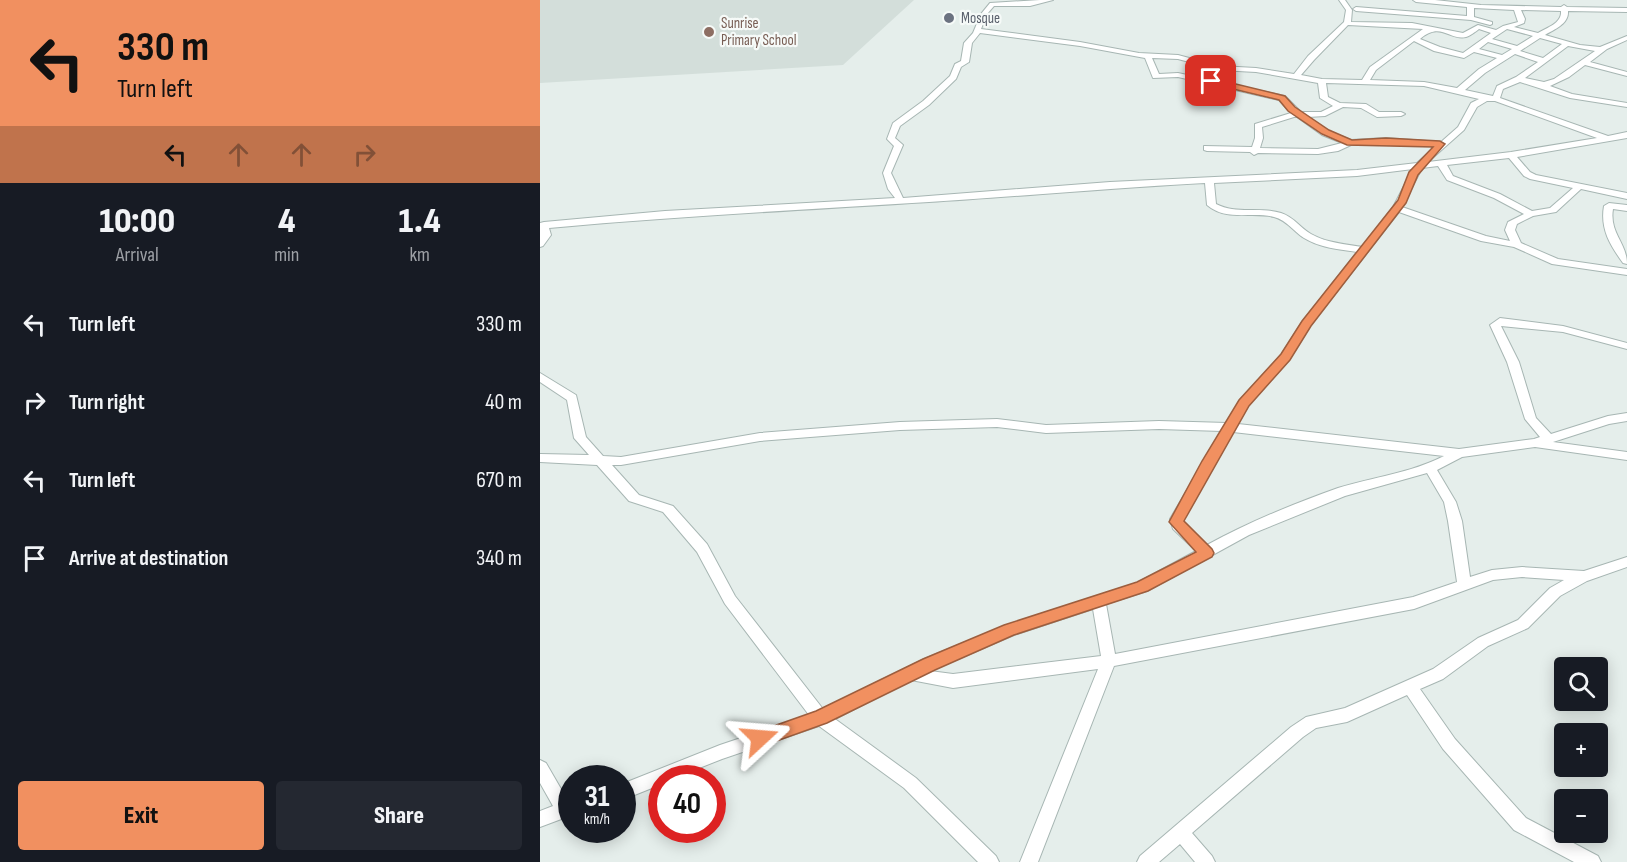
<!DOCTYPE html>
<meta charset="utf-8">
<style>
body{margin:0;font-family:"Sofia Sans Condensed",sans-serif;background:#242831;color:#f1f3f6;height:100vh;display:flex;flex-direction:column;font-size:22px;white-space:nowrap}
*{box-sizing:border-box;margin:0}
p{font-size:20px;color:#9ea1a6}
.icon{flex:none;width:33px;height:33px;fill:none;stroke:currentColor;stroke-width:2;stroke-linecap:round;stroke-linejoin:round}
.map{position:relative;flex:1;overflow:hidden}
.details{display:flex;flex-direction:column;background:#171b24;width:540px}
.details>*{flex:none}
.guide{background:#f19060;color:#111;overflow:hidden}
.controls{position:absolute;left:1014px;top:657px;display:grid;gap:12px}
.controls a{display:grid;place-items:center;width:54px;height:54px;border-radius:6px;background:#171b24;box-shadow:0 3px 15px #0003;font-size:30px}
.speed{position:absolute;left:18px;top:765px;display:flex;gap:12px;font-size:30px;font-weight:700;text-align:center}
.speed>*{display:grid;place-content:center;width:78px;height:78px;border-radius:50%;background:#171b24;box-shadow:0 3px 15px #0003;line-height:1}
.speed small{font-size:15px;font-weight:400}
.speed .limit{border:9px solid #d22;background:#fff;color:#111}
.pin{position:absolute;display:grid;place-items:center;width:51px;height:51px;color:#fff;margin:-26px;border-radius:12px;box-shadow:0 3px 9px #0006}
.me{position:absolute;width:66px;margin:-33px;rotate:71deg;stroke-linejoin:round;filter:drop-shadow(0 0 4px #0008)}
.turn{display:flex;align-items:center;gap:21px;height:126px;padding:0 18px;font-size:27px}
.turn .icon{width:78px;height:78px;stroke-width:2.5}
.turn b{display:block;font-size:42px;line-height:51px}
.lanes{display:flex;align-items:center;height:57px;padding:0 18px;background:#0003;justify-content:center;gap:30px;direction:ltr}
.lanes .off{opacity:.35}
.eta{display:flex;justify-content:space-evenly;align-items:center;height:102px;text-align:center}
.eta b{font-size:36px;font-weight:800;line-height:42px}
.cta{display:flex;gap:12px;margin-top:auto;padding:12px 18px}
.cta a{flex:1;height:69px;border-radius:6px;background:#f19060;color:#111;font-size:24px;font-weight:800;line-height:69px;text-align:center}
.cta a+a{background:#242831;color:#f1f3f6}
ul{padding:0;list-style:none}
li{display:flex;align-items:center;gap:18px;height:78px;padding:0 18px}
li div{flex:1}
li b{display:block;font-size:22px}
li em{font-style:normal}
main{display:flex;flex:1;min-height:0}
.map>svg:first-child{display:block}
.built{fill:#d3deda}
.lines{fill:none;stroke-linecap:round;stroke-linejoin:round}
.minor-casing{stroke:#a7b6b3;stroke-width:2}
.minor{fill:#fff;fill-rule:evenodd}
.route{fill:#f19060;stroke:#9d5e3e;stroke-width:1.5}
.worship-dot{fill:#6b7280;stroke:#f6faf8;stroke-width:2}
.education-dot{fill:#8d6e63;stroke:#f6faf8;stroke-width:2}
.labels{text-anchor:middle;stroke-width:4.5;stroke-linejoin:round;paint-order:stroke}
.far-worship-label{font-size:15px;fill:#5b616d;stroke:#f6faf8;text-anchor:start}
.far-education-label{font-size:15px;fill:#785e54;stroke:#f6faf8;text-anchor:start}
</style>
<main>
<section class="details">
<div class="guide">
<div class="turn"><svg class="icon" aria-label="left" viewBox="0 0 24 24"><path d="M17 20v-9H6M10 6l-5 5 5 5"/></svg><div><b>330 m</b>Turn left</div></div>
<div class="lanes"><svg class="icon" aria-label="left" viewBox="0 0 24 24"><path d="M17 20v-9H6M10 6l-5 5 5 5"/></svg><svg class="icon off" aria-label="ahead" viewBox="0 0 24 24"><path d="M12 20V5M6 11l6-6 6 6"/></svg><svg class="icon off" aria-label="ahead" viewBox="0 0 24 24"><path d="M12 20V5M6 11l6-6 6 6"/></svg><svg class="icon off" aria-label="right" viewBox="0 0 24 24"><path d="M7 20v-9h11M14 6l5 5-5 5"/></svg></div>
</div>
<div class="eta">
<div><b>10:00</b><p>Arrival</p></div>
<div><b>4</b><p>min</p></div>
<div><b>1.4</b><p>km</p></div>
</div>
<ul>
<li><svg class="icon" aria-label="left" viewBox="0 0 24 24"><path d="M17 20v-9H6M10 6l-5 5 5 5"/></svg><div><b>Turn left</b></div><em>330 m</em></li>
<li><svg class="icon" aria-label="right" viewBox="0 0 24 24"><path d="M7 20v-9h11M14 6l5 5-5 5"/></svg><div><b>Turn right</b></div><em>40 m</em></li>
<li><svg class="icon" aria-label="left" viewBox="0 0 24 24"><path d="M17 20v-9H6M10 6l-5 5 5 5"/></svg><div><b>Turn left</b></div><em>670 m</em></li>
<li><svg class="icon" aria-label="arrive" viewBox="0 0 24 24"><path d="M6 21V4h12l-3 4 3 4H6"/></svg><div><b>Arrive at destination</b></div><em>340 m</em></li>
</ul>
<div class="cta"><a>Exit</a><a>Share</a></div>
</section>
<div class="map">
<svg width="1087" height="862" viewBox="0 0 1087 862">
<rect width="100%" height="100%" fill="#e5eeeb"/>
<path class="built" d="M0 0H374L303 65 0 83Z"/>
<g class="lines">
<g class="minor-casing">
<path id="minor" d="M500 0H513L490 6H454L447 14 441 29 540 42 599 53 638 55 679 66 716 68 754 74 768 56 804 22 806 10 799 0H805L812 10 811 22 872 23 923 33 938 25 956 30 963 26 978 22 974 10 934 8V17L952 22V24L950 25 931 20 816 11 813 9 816 7 927 16V7L876 2 873 0H895L941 5 1021 7 1024 5 1027 7 1087 8V12L1028 11C1029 24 1015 29 1005 35L1040 45 1060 47 1087 36V40L1067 49 1050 62 1087 72V76L1045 65 1029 77 1010 86 1032 94 1087 103V107L1030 98 980 82 963 89 960 98 1068 136 1087 132V138L977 157 990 172 996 175 1087 193V199L1041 189 1016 212 993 216 977 224 975 230 981 243 1018 259 1087 269V275L1012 264 974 247 941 241 859 212 770 326 749 360 708 405 698 424 919 449 994 439 1000 437 985 419 967 362 950 325 960 318 1023 326 1087 343V349L1023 332 961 326 979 362 996 418 1011 434 1068 416 1087 413V421L1069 424 1013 442 1087 452V460L995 447 922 457 897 470 916 502 922 521 930 577 952 570 982 567 1044 571 1087 557V567L1047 581 1020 596 988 628 948 646 903 679 880 689 915 739 986 818 1058 856 1061 862H1034L974 830 903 749 867 695 807 722 776 728 763 737 652 833 672 856 675 862H655L640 844 619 862H597L600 856 751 727 766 717 805 708 893 669 938 638 978 620 1010 588 1024 580 982 577 953 580 874 609 574 666 498 862H480L558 669 413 688 371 680 295 719 376 778 456 856 459 862H438L364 788 279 726 182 759 134 778H122V784L82 800V784L180 745 269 715 185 604 157 552 123 512 89 501 57 465 0 462V454L49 455 34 438 27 400 0 382V373L36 395 46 437 63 456 81 457 220 433 360 422 457 419 506 425 619 421 687 423 700 400 741 355 762 322 817 252C799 249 780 248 764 238 754 232 747 220 734 217 712 211 687 222 667 205L665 183C573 188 481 196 389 202 262 210 136 216 9 228L11 235 3 246 0 247V223L4 222 125 211 355 198 348 189 343 173 354 146 347 139 353 123 383 101 410 76 415 64 421 61 424 43 433 33 441 14 450 3ZM981 10 1021 11C1022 23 1008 27 998 33L974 27 984 23 985 19ZM808 25 883 29 830 67 822 80 782 79 761 75 774 60ZM939 29 951 33 923 53 900 47 880 39C901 21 909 41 926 37 930 36 935 32 939 29ZM967 29 993 36 977 46 952 39ZM440 33 540 46 605 58 613 78 638 77 739 100 751 113 715 124V138L712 147 664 146V150L667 151 710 152 714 155 718 153 778 154 798 151 811 145 846 144 896 146 877 163 817 170 570 182 363 198 351 173 363 145 355 138 360 126 389 105 416 79 421 67 429 62 432 43ZM1000 38 1022 44 1003 58 980 51ZM874 41 894 51 924 58 934 52 957 58 939 69 917 88 884 82 830 80 836 70ZM948 42 972 49 962 55 939 49ZM1028 46 1055 51 1014 79 1004 82 985 78ZM975 54 998 62 976 77 957 86 953 96 925 90 945 73ZM612 58 638 59 679 70 716 72 778 83 780 98 793 106 781 112H761L745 96 638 73 619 74ZM786 83 884 86 939 99 931 103 918 127 901 142 846 138 811 140 788 131 768 117 785 116 803 107 821 108 837 117 861 116 865 114 861 112H839L826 104 800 103 788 97ZM947 101H955L1057 138 971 152 888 162 924 130 937 107ZM754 117H757L782 135 802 143 778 149 720 148 723 138 722 127ZM969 158 984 176 990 179 1033 188 1010 208 992 211 960 194 913 176 907 165ZM898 166 907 180 954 198 984 214 968 222 965 230 970 241 946 236 862 207 882 168ZM873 169 853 207 822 247C805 244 787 243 771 234 760 228 754 217 741 213 719 206 697 215 676 204L674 183 817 176ZM457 427 506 433 619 429 682 431 630 519 633 529 656 551 597 583 465 626 384 659 283 709 195 596 167 544 133 506 99 495 72 465H81L220 441 360 430ZM693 432 904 456C871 473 833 477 798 488 753 504 709 522 667 545L644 523V519ZM887 473 904 502 908 521 917 582 873 597 575 654 566 604 607 591 709 535 805 496ZM553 609 561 656 413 674 390 671 474 635Z
M1069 203 1087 205V211L1073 209C1069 233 1087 243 1087 264L1083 263C1070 245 1060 229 1064 206Z
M0 760 6 763 28 801 32 799V815L0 827V811L13 806 0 783Z"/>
</g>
<use href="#minor" class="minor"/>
</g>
<path class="route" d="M671 78 745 96 755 107 789 130 812 140 846 138 900 141 905 144 878 175 866 203 771 326 750 360 709 406 644 521 672 549 674 553 672 557 608 591 474 635 395 670 287 723 220 747 214 744 211 738 214 733 276 711 383 659 464 625 597 582 656 552 629 522 662 461 699 400 741 354 762 321 858 200 869 172 893 147 807 145 782 134 748 111 739 100 668 83 666 81Z"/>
<circle class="worship-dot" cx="409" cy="18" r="6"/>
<circle class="education-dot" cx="169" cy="32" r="6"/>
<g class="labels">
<g class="far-worship-label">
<text x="421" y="23">Mosque</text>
</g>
<g class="far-education-label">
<text x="181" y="28">Sunrise<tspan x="181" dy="17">Primary School</tspan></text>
</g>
</g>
</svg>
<div class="controls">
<a><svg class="icon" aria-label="search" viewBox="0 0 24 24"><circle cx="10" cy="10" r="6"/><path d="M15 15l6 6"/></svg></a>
<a>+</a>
<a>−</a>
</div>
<div class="speed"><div>31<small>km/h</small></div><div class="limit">40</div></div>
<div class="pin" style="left:671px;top:81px;background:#d93025"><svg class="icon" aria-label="arrive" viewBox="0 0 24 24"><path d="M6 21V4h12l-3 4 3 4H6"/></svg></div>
<svg class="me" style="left:220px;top:738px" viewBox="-20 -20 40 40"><path d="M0-17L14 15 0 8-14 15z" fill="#f19060" stroke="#fff" stroke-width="4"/></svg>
</div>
</main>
